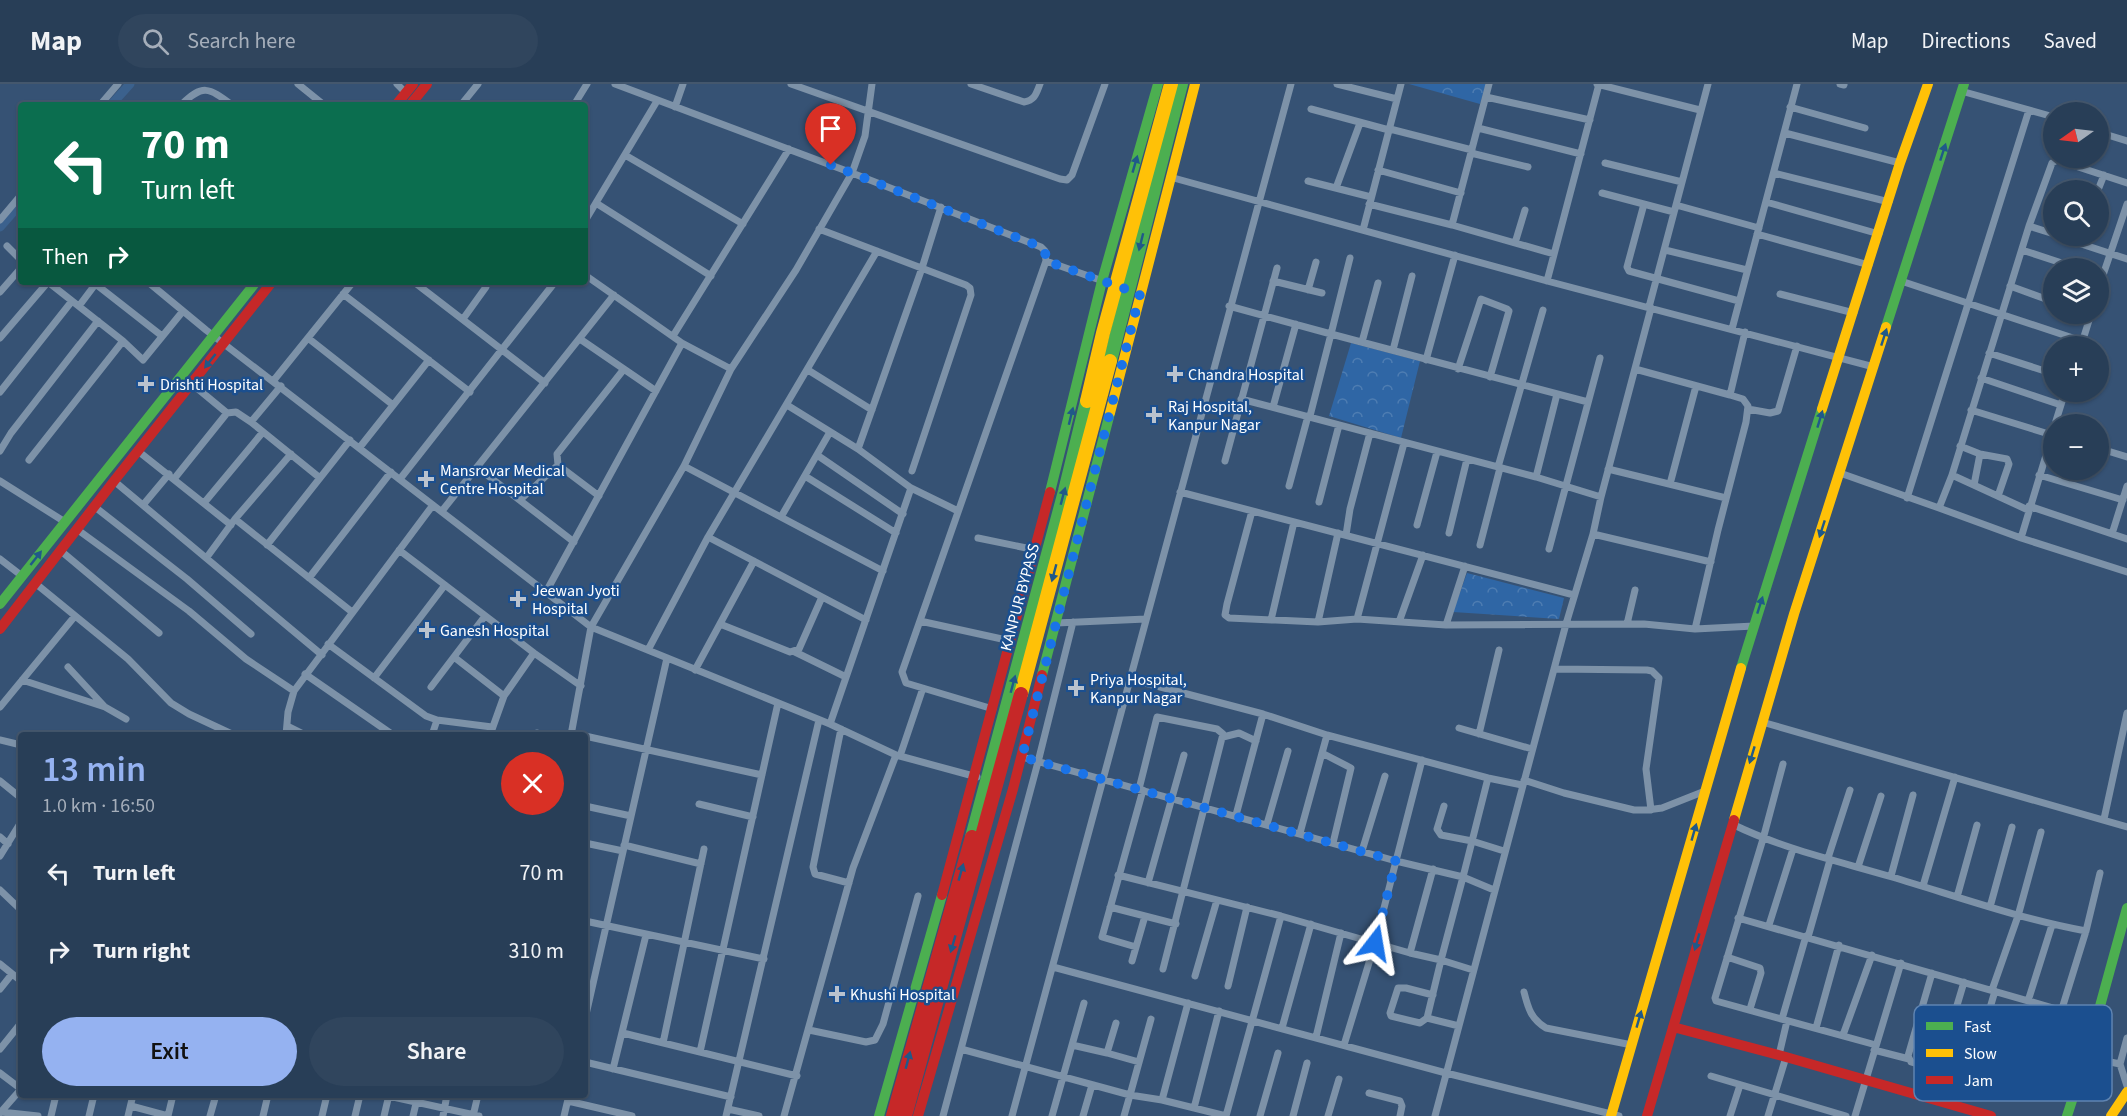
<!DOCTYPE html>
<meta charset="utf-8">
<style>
body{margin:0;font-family:"Source Sans 3",sans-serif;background:#30455d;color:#f1f3f6;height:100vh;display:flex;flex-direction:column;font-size:22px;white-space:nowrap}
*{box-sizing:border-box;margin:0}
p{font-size:20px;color:#a5aeba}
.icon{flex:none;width:33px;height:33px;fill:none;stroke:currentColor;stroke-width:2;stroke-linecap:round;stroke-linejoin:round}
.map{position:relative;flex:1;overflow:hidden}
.panel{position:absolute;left:18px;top:648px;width:570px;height:366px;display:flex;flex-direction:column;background:#283e57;border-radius:6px;box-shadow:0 2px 4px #0004,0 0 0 2px #44576d}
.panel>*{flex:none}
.top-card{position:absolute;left:18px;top:18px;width:570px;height:183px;border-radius:6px;box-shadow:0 2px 4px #0004,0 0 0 2px #44576d;background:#0b6e4f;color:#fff;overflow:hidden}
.needle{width:39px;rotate:256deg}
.tools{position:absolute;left:2043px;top:18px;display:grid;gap:12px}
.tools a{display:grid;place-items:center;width:66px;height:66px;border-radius:50%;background:#283e57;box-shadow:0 2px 4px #0004,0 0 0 2px #44576d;font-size:30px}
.pin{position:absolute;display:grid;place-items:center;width:51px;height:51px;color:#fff;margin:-62px -26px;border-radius:50% 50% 50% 0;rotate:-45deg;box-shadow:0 0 6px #0007}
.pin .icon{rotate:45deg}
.me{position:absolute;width:66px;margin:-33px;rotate:14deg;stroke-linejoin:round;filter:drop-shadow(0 0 4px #0008)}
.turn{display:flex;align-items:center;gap:21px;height:126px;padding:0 24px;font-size:27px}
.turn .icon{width:78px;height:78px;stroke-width:2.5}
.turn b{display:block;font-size:42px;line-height:51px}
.then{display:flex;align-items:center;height:57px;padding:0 24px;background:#0003;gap:12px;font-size:22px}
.round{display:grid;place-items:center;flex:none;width:63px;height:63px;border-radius:32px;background:#30455d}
.head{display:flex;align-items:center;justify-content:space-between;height:102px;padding:0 24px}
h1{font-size:36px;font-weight:600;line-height:45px;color:#95b2f1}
.action{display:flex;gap:12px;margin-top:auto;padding:12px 24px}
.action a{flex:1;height:69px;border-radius:36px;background:#95b2f1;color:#111;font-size:24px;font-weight:600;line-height:69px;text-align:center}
.action a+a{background:#30455d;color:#f1f3f6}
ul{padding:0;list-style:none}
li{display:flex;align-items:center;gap:18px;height:78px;padding:0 24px}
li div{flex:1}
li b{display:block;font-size:22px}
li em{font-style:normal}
header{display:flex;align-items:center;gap:36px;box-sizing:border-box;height:84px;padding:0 30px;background:#283e57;border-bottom:2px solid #44576d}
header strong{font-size:28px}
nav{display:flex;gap:33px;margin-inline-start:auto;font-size:21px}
.search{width:420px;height:54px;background:#30455d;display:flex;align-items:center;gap:15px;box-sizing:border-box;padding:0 21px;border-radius:33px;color:#a5aeba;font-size:22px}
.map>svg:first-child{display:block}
.forest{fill:url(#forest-crowns)}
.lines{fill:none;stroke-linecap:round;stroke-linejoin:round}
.canal{stroke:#3b618d;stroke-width:9}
.street{stroke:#7d92a8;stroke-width:7}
.fast{stroke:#4caf50;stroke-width:10}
.slow{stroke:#ffc107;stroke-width:10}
.jam{stroke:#c62828;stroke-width:10}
.fast-bridge{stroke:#4caf50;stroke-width:14}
.slow-bridge{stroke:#ffc107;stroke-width:14}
.jam-bridge{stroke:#c62828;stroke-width:14}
.oneway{fill:#205989}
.route{stroke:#1a73e8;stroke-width:10;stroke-dasharray:0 18}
.poi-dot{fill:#b9c2ce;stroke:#1b4f8f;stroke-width:2}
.labels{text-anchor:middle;stroke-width:5;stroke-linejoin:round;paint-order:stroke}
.poi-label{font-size:16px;fill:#fff;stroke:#1b4f8f;text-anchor:start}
.street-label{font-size:16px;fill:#fff;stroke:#1b4f8f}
.key{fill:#1b4f8f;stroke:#5f84b1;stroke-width:1.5}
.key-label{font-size:16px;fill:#fff}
</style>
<header>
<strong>Map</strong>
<div class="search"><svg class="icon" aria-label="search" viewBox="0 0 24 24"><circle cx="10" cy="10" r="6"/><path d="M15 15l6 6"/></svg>Search here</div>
<nav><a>Map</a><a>Directions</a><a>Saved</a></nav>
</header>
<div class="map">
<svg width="2127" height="1032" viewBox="0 0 2127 1032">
<defs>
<pattern id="forest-crowns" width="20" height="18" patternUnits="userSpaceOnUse" patternTransform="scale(1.5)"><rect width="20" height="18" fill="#2f66a5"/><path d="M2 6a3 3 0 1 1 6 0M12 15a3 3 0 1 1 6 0" fill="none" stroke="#4e7db2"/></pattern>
</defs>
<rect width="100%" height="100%" fill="#365274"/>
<path class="forest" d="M1409 0H1486L1480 20Z
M1351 259 1420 277 1401 354 1329 332Z
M1467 489 1564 514 1559 535 1453 528Z"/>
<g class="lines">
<path class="canal" d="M111 21 130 0
M0 143 21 119"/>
<path class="street" d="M298 0 324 21
M397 0 406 9
M615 0 852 89 1041 163 1045 167 1046 177 902 588 906 599 993 625
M791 0 1060 95 1067 96 1072 91 1105 0
M971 0 1024 18C1035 16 1036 10 1040 0
M1337 0 1397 15
M1597 0 1700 26
M1840 0 1844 1
M1961 7 2054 33
M1486 13 1590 36
M100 21 118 0
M181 21C203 0 208 3 232 21
M461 21 478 0
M574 21 587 0
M675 23 683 0
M1790 23 1865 44
M1311 25 1389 46
M1478 44 1581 70
M1390 45 1472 66
M2098 48 2127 57
M1785 49 1900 79
M1471 69 1528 83
M625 71 743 140
M1605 79 1682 98
M1378 86 1461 109
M1774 89 1889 118
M1170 93 1547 197 1874 283
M1308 97 1371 113
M1336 104 1360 39
M2098 106 2104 91
M1602 109 1674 128
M1766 118 1879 150
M596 119 711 192
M1369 120 1452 141 1554 170
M1644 120 1627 183 1629 187 1739 217
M1676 121 1759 144
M0 136 21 111
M585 137 657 17
M1452 141 1489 0
M2029 142 2054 150
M819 145 966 201 970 204 971 211 912 387
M1363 146 1401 0
M1757 150 1869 181
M2057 152 2127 175
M1515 159 1525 126
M7 162 21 176
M1665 166 1747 186
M2022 166 2077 184
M1350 174 1331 250 1588 318
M1046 177 1117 202
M585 191 682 259 731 285
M1273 197 1322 209
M1547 197 1599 0
M1901 197 2082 257
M93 198 162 252
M148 198 206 246 591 543 830 640 896 671 977 693
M414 198 545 299
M2010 202 2054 218
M1308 206 1316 178
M2098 206 2127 120
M0 208 21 184
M343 210 470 308
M1780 210 1854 229
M79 222 97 198
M1229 222 1331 250 1310 332
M1649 223 1708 0
M463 235 486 203V198
M1732 245 1797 0
M673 252 789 65
M0 254 48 198 123 257 143 276 183 227
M308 254 393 321
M580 255 656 307
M1362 258 1378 199
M2081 262 2091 230
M1393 266 1412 192
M1989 269 2054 290
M1426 276 1455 171
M1458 285 1481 215 1507 225 1509 227 1490 293
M1635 285 1730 311 1743 315 1748 322 1746 338 1718 446 1695 545
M808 286 872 326
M1981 294 2061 321
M274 296 353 198
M192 300 227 329
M0 308 72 217
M1730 311 1745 248
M1241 315 1536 393 1601 413
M787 321 858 365 911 404 958 427
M1273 323 1296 240
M1748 325 1770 329 1778 327 1797 262
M1971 326 2052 351
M251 338 281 302
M2055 340 2065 308
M1960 362 1980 370
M360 363 429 276
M2098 364 2127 373
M858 365 922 184 941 123
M0 367 11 349 98 237
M138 367 231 441
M817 371 903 430
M29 376 123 257
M1225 377 1277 184
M684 382 883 487
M1498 383 1543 226
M478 384 574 458
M1608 385 1726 414
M1840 389 1939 424 1952 391 2029 142 2052 79 2057 76 2127 99
M1952 391 2028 426
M2039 391 2123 416
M805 392 896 449
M1536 393 1557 310
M174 395 227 329 236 328 251 338 320 394
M400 395 555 198
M0 397 65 438
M114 397 322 571
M1670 400 1696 302
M1974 401 1980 370 2007 375 2009 380 1998 412
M1289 402 1308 332
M1180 408 1574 511
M599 412 558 381 557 370 624 285
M1907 414 2029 26
M520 416 558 381
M1319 418 1339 341
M204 419 263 348
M143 421 169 390
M2029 422 2127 455
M95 423 187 495 251 550
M1939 424 2021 454 2127 488
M442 427 614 211
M1252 427 1227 520 1225 531 1229 534 1318 538 1357 535 1446 541 1465 482
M781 433 830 348
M235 435 352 528
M1417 441 1437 368
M78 446 189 527 246 575 294 607
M1449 449 1467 375
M1593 450 1711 478
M2112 450 2127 402
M1346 451 1350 425 1370 349
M708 453 866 536
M978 454 1036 466
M2021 454 2054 345
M267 461 350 356
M1480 461 1500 384
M1549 465 1600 274
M399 466 534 569 581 602
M61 467 159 549
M207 473 235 435 291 370
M0 475 22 492
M309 494 391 388
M35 499 128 575 171 619 189 630 234 651
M546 508 682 259
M1357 535 1404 359
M1271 536 1294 438
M920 537 1011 557
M1318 538 1338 449
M1399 538 1423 471
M1056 539 1146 535
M720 540 790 568 799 565 822 513
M1627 540 1635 506
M1446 541 1644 540 1695 545 1754 542
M328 560 426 632 437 636 492 643
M648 566 708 453 877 167
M795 568 846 593
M454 573 504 612
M68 583 104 622
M1554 585 1647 586 1652 587 1659 594 1646 685 1651 726
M695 586 754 477
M305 590 393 651
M374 594 445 501
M1130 595 1263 630 1327 651 1488 694 1522 701
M22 596 105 623 126 635
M431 603 485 532
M0 623 75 532
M1762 638 2127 743
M830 640 911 404
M287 642 305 651
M1459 644 1532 665
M841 645 813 783 815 790 849 799
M1479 650 1499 566
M286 651 288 628 294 607 433 421
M432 651 437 636
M490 651 504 612 534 569
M537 651V649
M571 651 591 543 684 382 731 285 796 186 852 89 865 52 872 0
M585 652 762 691
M1223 653 1239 649 1256 657
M0 656 21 661
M1322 669 1351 684 1333 759
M900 672 923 604
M1022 673 1396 777 1375 859 1281 832 1118 791
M1422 676 1396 777 1463 793 1441 876 1473 886
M1783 680 1763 755 1715 914 1716 917 1876 961
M1488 694 1463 793 1494 806
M1524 696 1564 709 1634 726H1647L1662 724 1705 707
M0 697 21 714
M1139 705 1157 633 1217 645 1223 650 1163 885
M699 720 753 733
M585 722 631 732
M1444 722 1437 745 1441 751 1472 757 1504 767
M1236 731 1263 630
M2104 735 2127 629
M1267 740 1288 667
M1732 740C1783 765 1838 777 1892 793 1956 812 2020 835 2086 847
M1300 749 1327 651
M0 753 8 760
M585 759 623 767
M624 761 701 780
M1362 767 1385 692
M0 772 21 738
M1828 774 1850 706
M1858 783 1881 712
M1433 785 1410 869 1441 876 1427 934 1420 939 1391 932 1390 929 1398 904H1406L1433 911
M1891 792 1913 711
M1148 799 1184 671
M1923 802 1955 693
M0 806 21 826
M1957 813 1977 741
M1110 823 1176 840
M1990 823 2012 743
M1738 834 2060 926 2096 939
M585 837 764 875
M1769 841 1793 765
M1808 853 1830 776
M1136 863 1102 853 1143 706
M1727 873 1760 884 1761 889 1750 925
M1132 877 1145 832
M0 880 21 897
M1053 883 1446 989 1619 1032
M1932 889 1908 972 1911 978 2032 1013 2035 1012 2086 847 2100 789
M1195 892 1217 816
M1228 902 1247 823
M0 905 12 890
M1992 906 2018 832 2041 748
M1524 908C1528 924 1531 935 1546 944L1632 961
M2028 917 2052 841
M1427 934 1459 942
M585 935 667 574
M1151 935 1130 1011 1162 1016 1226 1032 1281 832
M1782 935 1806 852
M1282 944 1311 840
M1816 944 1839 861
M809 946 866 958 875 956 883 940 918 812
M623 949 797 992
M1843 951 1872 871
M1316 953 1341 849
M2127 954 2120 980 2127 1002
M663 959 704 765
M1072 961 1084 919
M1344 961 1375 859 1410 869
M0 965 21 939
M961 965 1130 1011 1124 1032
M1874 966 1909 975
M700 968 778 619
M1107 969 1139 978
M1779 971 1787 937
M2086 973 2120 980
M585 978 731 1013
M613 985 646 851
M1938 985 1964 898
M0 989 21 1005 0 1029
M1711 992 1846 1032
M1969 995 1995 907
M2001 1003 2015 949
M1369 1009 1400 1017 1402 1022 1400 1032
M384 1011 479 1032
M1162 1016 1188 919
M568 1017 632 1032
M131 1022 168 1032
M1194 1024 1219 927
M728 1025 759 1032
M1 1028 38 1032
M51 1032 56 1011
M89 1032 94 1011
M128 1032 133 1011
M168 1032 173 1011
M210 1032 216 1011
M263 1032 268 1011
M322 1032 327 1011
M355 1032 360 1011
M384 1032 389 1011
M413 1032 418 1011
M443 1032 447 1011
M473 1032 478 1011
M564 1032 569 1011
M726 1032 819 636
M784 1032 853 784 896 671
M943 1032 1038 678 1073 538
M1012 1032C1107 688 1196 344 1291 0
M1052 1032 1072 961 1107 969 1116 939
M1083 1032 1092 1001
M1260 1032 1278 969
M1293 1032 1307 979
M1328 1032 1339 995
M1435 1032 1566 540 1593 450 1601 413 1651 224
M1730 1032 1740 1001
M1768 1032 1786 973
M1855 1032 1901 879"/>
<path class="fast" d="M1886 243 1964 0
M1050 408 1102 197 1158 0
M0 520 256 198
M1741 584 1822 325
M1042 591 1110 329
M879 1032 942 811
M2067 1032 2086 973 2127 824"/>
<path class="slow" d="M1822 325 1900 79 1928 0
M1110 329 1195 0
M1734 736 1794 530 1886 243
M1611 1032 1741 584
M2111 1032 2127 1008"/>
<path class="jam" d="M396 21 413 0
M410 21 427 0
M0 545 114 397 272 198
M942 811 1050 408
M1673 943 1786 973 1991 1032
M918 1032 1013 705 1042 591
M1647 1032 1734 736"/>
<path class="fast-bridge" d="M1110 277 1181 0
M972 753 1065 407 1087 317"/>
<path class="slow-bridge" d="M1087 317 1103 249 1171 0
M1021 610 1110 277"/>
<path class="jam-bridge" d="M893 1032 972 753
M905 1032 1021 610"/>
</g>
<defs><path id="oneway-solid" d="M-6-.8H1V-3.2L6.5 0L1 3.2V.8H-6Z" transform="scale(1.5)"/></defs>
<g class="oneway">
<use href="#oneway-solid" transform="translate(1943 68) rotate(-72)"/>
<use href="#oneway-solid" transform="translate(1135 80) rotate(-74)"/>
<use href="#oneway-solid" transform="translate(1141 158) rotate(104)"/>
<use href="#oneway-solid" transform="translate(1884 253) rotate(-72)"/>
<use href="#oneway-solid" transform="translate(210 277) rotate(128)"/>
<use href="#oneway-solid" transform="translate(1071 332) rotate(-76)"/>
<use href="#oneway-solid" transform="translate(1820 335) rotate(-73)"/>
<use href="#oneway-solid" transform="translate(1063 412) rotate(-75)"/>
<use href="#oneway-solid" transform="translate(1822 445) rotate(108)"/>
<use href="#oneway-solid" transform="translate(36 474) rotate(-52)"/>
<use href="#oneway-solid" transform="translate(1054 489) rotate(105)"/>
<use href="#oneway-solid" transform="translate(1760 521) rotate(-72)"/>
<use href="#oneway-solid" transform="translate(1013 600) rotate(-75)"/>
<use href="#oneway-solid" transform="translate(1752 671) rotate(107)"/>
<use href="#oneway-solid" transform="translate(1694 748) rotate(-74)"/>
<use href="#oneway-solid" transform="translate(961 788) rotate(-74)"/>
<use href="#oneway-solid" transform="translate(1697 858) rotate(106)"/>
<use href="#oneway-solid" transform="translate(953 860) rotate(106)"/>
<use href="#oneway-solid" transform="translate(1639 935) rotate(-74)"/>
<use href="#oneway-solid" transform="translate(908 976) rotate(-75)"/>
</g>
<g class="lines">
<path class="route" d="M831 81 1041 163 1045 167 1046 177 1140 210 1022 673 1396 777 1375 859"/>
</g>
<g class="poi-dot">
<path d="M1172 281h6v6h6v6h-6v6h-6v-6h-6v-6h6z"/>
<path d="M143 291h6v6h6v6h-6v6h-6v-6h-6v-6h6z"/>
<path d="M1151 322h6v6h6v6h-6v6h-6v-6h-6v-6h6z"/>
<path d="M423 386h6v6h6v6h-6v6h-6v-6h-6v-6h6z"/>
<path d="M515 506h6v6h6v6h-6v6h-6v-6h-6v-6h6z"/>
<path d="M424 537h6v6h6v6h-6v6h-6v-6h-6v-6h6z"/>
<path d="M1073 595h6v6h6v6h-6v6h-6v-6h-6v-6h6z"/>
<path d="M834 901h6v6h6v6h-6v6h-6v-6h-6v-6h6z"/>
</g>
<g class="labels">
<g class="poi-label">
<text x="1188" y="296">Chandra Hospital</text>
<text x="160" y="306">Drishti Hospital</text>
<text x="1168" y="328">Raj Hospital,<tspan x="1168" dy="18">Kanpur Nagar</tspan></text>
<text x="440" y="392">Mansrovar Medical<tspan x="440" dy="18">Centre Hospital</tspan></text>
<text x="532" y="512">Jeewan Jyoti<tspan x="532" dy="18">Hospital</tspan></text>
<text x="440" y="552">Ganesh Hospital</text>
<text x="1090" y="601">Priya Hospital,<tspan x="1090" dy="18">Kanpur Nagar</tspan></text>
<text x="850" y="916">Khushi Hospital</text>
</g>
<g class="street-label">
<text transform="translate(1019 513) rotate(-75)" y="6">KANPUR BYPASS</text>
</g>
</g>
<rect x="1914" y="921" width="198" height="96" rx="9" class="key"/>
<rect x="1926" y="938" width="27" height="8" fill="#4caf50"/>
<rect x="1926" y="965" width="27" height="8" fill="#ffc107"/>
<rect x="1926" y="992" width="27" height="8" fill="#c62828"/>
<g class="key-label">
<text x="1964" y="948">Fast</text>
<text x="1964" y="975">Slow</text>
<text x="1964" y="1002">Jam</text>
</g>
</svg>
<div class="tools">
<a><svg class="needle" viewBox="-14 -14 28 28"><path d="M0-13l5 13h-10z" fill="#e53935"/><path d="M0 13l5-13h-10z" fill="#a5aeba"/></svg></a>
<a><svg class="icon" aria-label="search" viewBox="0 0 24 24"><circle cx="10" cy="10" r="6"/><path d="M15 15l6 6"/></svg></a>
<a><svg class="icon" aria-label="layers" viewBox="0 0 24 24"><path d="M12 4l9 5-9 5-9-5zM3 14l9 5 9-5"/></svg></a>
<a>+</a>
<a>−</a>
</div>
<div class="pin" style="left:831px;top:81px;background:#d93025"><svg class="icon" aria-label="arrive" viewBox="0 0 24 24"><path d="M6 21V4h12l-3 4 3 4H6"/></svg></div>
<svg class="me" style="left:1375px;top:859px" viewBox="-20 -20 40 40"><path d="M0-17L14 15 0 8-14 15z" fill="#1a73e8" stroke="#fff" stroke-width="4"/></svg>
<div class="top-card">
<div class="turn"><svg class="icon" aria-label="left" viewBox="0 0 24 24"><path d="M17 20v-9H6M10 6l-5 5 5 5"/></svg><div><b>70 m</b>Turn left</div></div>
<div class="then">Then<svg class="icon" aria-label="right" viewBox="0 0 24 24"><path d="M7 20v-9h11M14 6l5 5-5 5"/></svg></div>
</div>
<section class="panel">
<div class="head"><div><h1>13 min</h1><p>1.0 km · 16:50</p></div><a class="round" style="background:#d93025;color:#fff"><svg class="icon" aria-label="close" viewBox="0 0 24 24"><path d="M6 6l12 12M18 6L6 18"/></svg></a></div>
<ul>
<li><svg class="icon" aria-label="left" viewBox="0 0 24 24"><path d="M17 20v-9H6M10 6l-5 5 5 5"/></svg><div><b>Turn left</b></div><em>70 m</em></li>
<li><svg class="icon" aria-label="right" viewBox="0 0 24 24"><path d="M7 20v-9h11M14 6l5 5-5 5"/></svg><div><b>Turn right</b></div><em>310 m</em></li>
</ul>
<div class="action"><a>Exit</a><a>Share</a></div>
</section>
</div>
